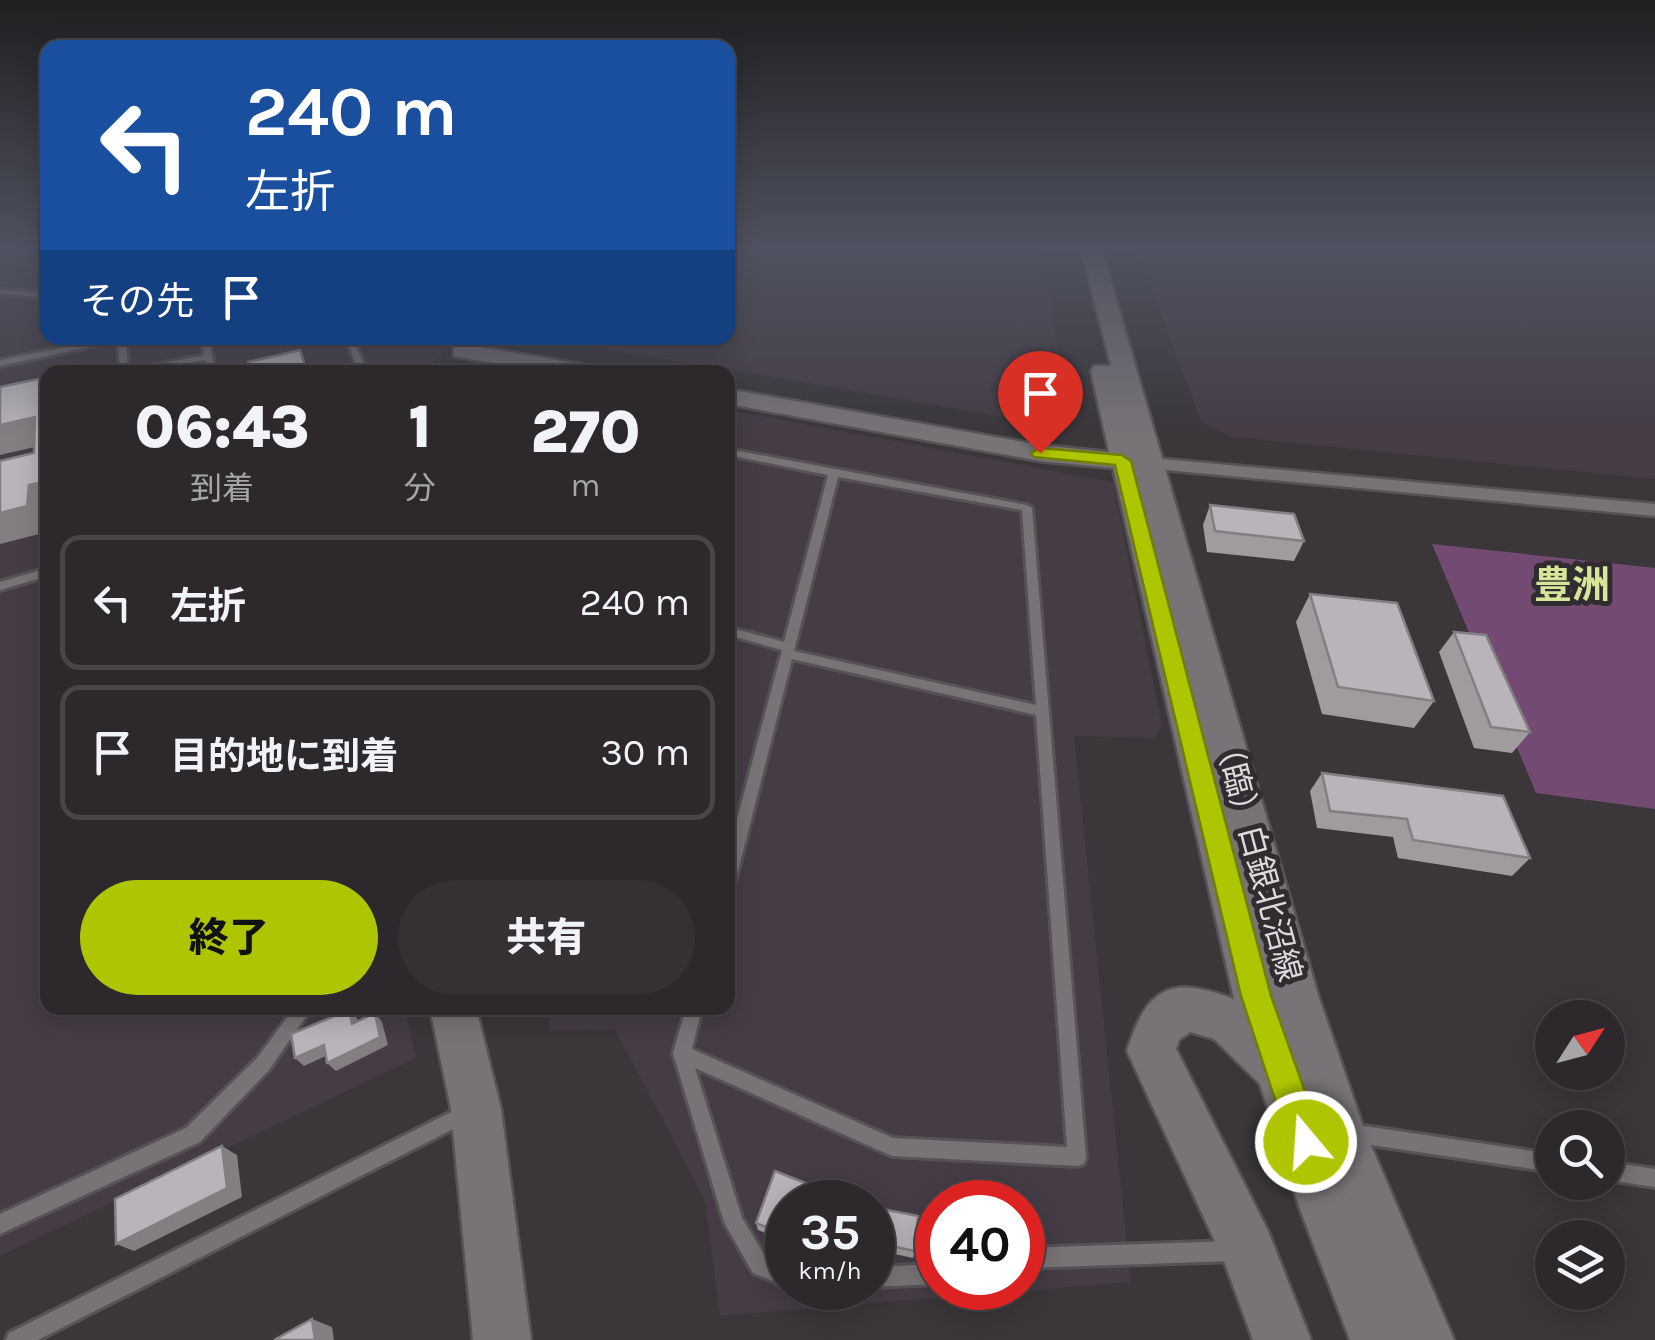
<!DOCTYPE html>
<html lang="ja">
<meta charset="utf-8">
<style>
body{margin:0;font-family:Karla,"Noto Sans JP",sans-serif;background:#343034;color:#f1f3f6;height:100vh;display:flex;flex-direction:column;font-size:38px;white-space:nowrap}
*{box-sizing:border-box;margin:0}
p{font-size:32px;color:#a6a6a9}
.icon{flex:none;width:55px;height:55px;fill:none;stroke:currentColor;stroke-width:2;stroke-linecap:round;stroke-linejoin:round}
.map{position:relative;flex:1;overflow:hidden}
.details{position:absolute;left:40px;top:365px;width:695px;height:650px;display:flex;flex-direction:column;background:#2c282c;border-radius:20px;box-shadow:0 5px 25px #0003,0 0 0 2px #484448}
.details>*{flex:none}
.banner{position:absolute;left:40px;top:40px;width:695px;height:305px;border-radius:20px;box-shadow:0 5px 25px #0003,0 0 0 2px #484448;background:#1a4fa0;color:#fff;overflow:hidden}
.needle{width:65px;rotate:54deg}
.controls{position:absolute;left:1535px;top:1000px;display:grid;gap:20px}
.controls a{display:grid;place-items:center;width:90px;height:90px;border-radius:50%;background:#2c282c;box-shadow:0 5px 25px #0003,0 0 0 2px #484448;font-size:50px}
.speed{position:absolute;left:765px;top:1180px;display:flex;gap:20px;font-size:50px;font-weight:700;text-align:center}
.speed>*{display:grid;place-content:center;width:130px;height:130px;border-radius:50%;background:#2c282c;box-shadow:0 5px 25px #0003,0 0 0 2px #484448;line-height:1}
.speed small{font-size:25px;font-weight:400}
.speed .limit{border:15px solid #d22;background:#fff;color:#111}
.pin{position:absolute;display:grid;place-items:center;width:85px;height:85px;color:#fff;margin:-102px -42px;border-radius:50% 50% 50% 0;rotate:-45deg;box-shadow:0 0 10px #0007}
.pin .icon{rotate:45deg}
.me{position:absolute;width:110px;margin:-55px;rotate:342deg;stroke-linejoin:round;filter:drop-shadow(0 0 8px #0008)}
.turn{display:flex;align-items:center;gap:35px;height:210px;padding:0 40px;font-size:45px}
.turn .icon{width:130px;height:130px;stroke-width:2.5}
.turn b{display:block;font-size:70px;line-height:85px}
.then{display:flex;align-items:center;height:95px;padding:0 40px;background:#0003;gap:20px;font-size:38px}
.eta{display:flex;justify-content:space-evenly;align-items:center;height:170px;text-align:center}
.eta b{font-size:60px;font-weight:800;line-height:70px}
.primary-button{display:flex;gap:20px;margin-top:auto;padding:20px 40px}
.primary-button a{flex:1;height:115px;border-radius:60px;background:#b0c501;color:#111;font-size:40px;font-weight:800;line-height:115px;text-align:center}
.primary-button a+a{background:#343034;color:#f1f3f6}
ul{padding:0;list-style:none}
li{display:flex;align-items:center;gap:30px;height:135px;margin:0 20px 15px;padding:0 20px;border:5px solid #484448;border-radius:20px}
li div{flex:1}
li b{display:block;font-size:38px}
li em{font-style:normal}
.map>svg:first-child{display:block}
.built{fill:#453c45;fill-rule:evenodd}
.green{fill:#734b72}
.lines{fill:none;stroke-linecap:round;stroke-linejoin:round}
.lane-casing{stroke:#565256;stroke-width:6}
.street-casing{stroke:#565256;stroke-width:5}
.secondary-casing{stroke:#565256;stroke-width:5}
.lane{fill:#787377;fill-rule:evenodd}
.street{fill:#787377;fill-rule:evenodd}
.secondary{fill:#787377;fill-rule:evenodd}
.wall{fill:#9f9b9f}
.shaded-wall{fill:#827e82}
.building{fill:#b9b4b9;stroke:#827e82;stroke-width:2.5}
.route{fill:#b0c501;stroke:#728001;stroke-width:2.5}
.labels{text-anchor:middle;stroke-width:10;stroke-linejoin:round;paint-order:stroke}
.street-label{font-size:32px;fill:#dddadd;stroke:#302c30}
.quarter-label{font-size:38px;font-weight:bold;fill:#d6e598;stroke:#302c30}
</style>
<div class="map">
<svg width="1655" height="1340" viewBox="0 0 1655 1340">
<rect width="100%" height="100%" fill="#3a363a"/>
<path class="built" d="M0 248H47L48 338H458L424 372H48V1008H405L416 1058 0 1256Z
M728 248H1042L1068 410 1042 423 607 349 615 338H728Z
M1136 248H1655V479L1231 437 1201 421Z
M728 410 1113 482 1162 726 1153 738 1074 736 1131 1282 720 1316 705 1201 615 1029 550 1031 547 1008H728ZM788 1202H872V1288H788ZM938 1202H1022V1288H938Z"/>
<path class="green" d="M1432 544 1655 568V809L1536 793Z"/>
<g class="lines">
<g class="lane-casing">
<path id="lane" d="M0 290 48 293V297L0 294Z
M112 338H126L128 372H120L118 341 0 366V360Z
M201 338H209L215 372H207L205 360 146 372H132L136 369 204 355Z
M345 338H353L367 372H359Z
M728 449 1027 505 1032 508 1086 1157 1084 1164 1077 1166 892 1156 695 1068 742 1218 767 1259 788 1267V1287L753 1273 724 1222 673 1053 686 1008H702L692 1049 893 1138 1067 1147 1036 715 792 659 736 879 733 884 728 886V853L782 650 728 635V627L784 642 828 475 728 455ZM838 477 1022 510 1036 705 794 651Z
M48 568V576L0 590V582Z
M294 1008H312L269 1070 200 1142 0 1234V1214L186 1128 257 1058Z
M465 1105 471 1108 474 1114 471 1120 38 1340H6L9 1333Z
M1351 1124 1552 1154V1172L1351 1142 1345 1139 1342 1133 1345 1127Z
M1608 1162 1655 1169V1187L1608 1180Z
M1235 1241 1242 1244 1245 1251 1242 1258 1235 1261 1022 1268V1248Z
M938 1264V1284L872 1287V1267Z"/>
</g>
<g class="street-casing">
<path id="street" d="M1152 458 1655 504V516L1145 468V460Z"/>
</g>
<g class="secondary-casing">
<path id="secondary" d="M1081 248H1101L1318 995 1364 1129 1454 1340H1350L1300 1209 1260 1084 1214 1039 1190 1032 1179 1040 1176 1049 1268 1231 1311 1340H1253L1224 1261 1127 1051C1147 987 1170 975 1234 999L1113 468 1040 461 728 404V389L1040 445 1109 452 1091 371 1094 366H1111Z
M462 344 585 365 597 372H545L454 356V346Z
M430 1008H476L501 1109 531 1340H473L451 1109Z"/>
</g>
<use href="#lane" class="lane"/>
<use href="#street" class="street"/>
<use href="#secondary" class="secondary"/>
</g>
<path class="wall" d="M1210 505 1304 541 1294 561 1207 552 1203 525Z
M1310 594 1434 701 1414 728 1322 714 1296 622Z
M1454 632 1530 732 1512 753 1474 748 1439 652Z
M1322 773 1530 858 1512 876 1398 858 1393 837 1317 828 1310 791Z
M775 1171 823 1190V1197L849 1202H788V1243L758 1230 756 1223Z
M872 1207 915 1251 913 1258 872 1249Z"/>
<path class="shaded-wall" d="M35 417 48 444 0 455V425Z
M48 481 47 532 0 544V513L29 485Z
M349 1010 357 1018 360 1032 352 1024Z
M375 1013 382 1022 388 1045 336 1071 327 1063Z
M324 1045 332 1053 304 1066 295 1058Z
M222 1146 237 1155 242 1197 134 1251 116 1244Z
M312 1319 332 1327 334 1340H315Z"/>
<path class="building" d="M300 350 307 372H239L250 370 248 362Z
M92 368V372H70Z
M48 377V481L29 485 27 506 0 513V461L34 453 35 417 0 425V387Z
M1210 505 1294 514 1304 541 1215 531Z
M1310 594 1397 603 1434 701 1338 687Z
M1454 632 1486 635 1530 732 1491 727Z
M1322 773 1503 796 1530 858 1413 840 1407 819 1330 811Z
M349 1010 352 1024 375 1013 380 1037 327 1063 324 1045 295 1058 291 1034Z
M222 1146 227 1188 116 1244 115 1199Z
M775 1171 823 1190 820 1197 849 1202H788V1236L756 1223Z
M872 1207 918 1216 915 1251 872 1242Z
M312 1319 315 1340H274Z"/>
<linearGradient id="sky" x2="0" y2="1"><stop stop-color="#201e20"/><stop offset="0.57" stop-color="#4f5260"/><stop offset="1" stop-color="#4f5260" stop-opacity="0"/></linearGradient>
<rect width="1655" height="436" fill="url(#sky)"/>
<path class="route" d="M1040 448 1122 455 1131 461 1271 996 1323 1142 1318 1153 1306 1158 1294 1153 1289 1142 1241 996 1115 465 1034 457 1031 453Z"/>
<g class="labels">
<g class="street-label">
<text transform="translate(1258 857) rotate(75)" y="11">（臨）白銀北沼線</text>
</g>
<g class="quarter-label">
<text x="1572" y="598">豊洲</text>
</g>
</g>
</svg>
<div class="controls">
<a><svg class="needle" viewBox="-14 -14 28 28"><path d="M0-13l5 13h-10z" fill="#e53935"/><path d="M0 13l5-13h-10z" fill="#a6a6a9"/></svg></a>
<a><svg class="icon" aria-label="search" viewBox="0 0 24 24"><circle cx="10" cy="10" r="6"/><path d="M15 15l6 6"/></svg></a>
<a><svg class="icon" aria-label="layers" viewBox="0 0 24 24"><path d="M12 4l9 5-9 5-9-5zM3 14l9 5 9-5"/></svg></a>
</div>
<div class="speed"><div>35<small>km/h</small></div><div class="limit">40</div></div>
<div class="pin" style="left:1040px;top:453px;background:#d93025"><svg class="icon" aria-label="arrive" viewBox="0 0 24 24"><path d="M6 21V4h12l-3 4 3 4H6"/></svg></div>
<svg class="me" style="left:1306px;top:1142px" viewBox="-20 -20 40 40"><circle r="17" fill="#b0c501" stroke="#fff" stroke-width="3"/><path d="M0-11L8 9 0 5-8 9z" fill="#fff"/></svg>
<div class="banner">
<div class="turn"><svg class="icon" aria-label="left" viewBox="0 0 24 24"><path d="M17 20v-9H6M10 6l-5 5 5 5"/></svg><div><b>240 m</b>左折</div></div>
<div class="then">その先<svg class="icon" aria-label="arrive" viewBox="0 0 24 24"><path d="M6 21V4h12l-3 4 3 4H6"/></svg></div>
</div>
<section class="details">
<div class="eta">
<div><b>06:43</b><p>到着</p></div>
<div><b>1</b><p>分</p></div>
<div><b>270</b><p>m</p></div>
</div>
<ul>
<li><svg class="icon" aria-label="left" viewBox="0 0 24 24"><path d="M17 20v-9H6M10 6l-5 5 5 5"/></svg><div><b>左折</b></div><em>240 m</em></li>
<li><svg class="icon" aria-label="arrive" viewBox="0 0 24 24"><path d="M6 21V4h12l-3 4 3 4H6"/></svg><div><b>目的地に到着</b></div><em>30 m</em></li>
</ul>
<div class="primary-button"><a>終了</a><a>共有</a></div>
</section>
</div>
